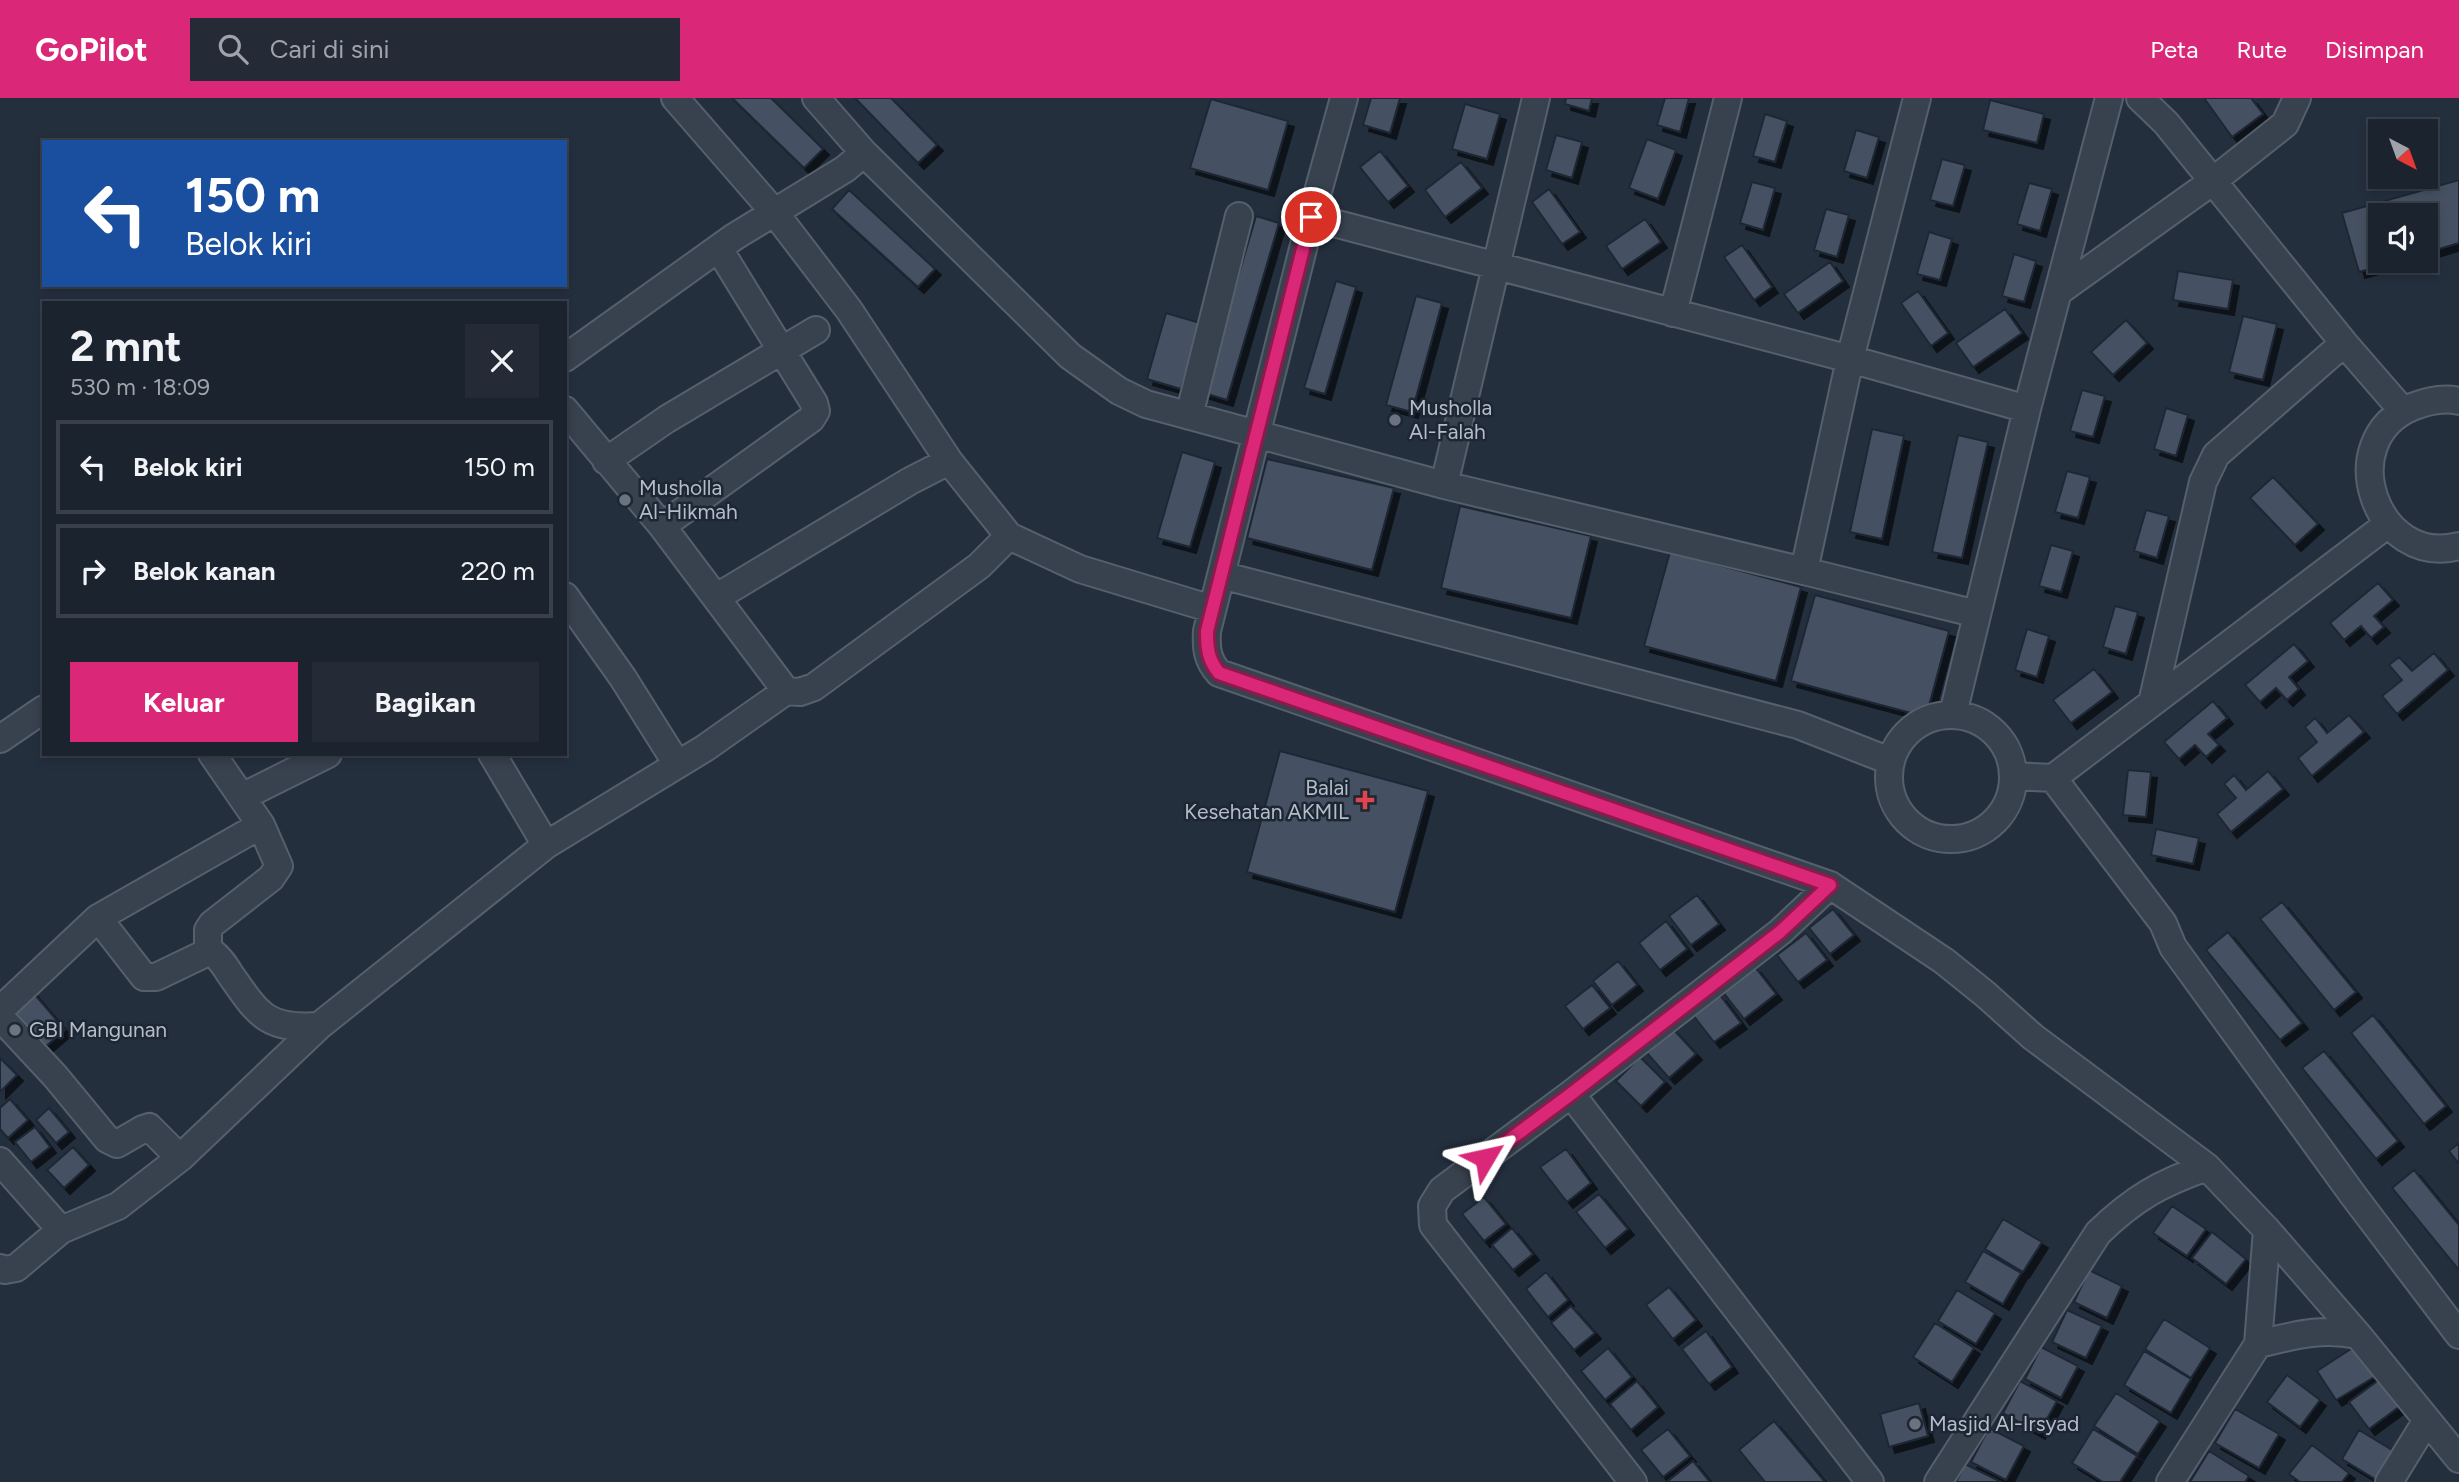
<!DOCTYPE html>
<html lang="id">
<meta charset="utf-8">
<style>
body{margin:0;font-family:Figtree,sans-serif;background:#242b36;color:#f1f3f6;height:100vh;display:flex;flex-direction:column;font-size:26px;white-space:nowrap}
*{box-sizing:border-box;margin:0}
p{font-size:23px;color:#a0a4aa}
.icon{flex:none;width:38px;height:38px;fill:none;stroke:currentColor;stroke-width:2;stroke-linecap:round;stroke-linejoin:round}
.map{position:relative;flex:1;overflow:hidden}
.sheet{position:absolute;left:42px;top:203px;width:525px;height:455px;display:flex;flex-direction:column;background:#1b232e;border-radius:0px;box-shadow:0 4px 10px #0003,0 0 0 2px #39404a}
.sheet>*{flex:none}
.guide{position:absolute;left:42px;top:42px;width:525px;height:147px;border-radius:0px;box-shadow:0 4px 10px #0003,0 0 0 2px #39404a;background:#1a4fa0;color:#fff;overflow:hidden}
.needle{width:46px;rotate:139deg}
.fabs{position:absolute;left:2368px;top:21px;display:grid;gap:14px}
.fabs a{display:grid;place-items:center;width:70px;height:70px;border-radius:0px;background:#1b232e;box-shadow:0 4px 10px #0003,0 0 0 2px #39404a;font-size:35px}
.pin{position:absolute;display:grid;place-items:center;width:60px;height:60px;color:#fff;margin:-30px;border:4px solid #fff;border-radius:50%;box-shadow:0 2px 7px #0007}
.me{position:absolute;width:77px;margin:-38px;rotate:54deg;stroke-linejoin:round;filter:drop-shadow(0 0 5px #0008)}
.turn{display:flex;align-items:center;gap:24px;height:147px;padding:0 28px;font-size:32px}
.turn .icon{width:91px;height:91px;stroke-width:2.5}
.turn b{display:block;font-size:49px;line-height:60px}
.round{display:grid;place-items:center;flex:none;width:74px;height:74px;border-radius:0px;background:#242b36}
.summary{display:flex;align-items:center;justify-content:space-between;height:119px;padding:0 28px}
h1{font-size:42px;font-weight:700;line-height:52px}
.cta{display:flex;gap:14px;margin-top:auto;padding:14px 28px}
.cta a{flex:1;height:80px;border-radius:0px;background:#db2777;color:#fff;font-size:28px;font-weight:700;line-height:80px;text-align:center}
.cta a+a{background:#242b36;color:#f1f3f6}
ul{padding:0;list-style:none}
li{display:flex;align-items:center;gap:21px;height:94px;margin:0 14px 10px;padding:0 14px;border:4px solid #39404a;border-radius:0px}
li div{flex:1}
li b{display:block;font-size:26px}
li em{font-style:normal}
header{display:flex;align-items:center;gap:42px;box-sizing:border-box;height:98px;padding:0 35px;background:#db2777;color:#fff}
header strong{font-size:33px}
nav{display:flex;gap:38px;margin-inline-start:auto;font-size:24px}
.search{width:490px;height:63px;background:#242b36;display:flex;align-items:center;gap:18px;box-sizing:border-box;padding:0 24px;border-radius:0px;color:#a0a4aa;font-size:26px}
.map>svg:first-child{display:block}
.building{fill:#455162;stroke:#1f2835;stroke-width:2;filter:url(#shadow)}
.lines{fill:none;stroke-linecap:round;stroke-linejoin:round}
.minor-casing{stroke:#565f6c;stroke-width:30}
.minor{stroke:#38414e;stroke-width:26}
.route-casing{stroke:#8e194d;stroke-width:18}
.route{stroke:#db2777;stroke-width:12}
.worship-dot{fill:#6b7280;stroke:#1d2633;stroke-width:2.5}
.health-dot{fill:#e0444e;stroke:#1d2633;stroke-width:2.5}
.labels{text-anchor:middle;stroke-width:5;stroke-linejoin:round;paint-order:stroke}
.poi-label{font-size:21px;fill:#b4bcc9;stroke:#1d2633;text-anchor:start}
</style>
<header>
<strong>GoPilot</strong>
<div class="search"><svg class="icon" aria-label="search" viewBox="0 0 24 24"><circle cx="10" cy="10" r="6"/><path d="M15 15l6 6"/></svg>Cari di sini</div>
<nav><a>Peta</a><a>Rute</a><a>Disimpan</a></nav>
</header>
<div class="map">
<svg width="2459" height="1384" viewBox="0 0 2459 1384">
<defs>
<filter id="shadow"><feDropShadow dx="6" dy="6" stdDeviation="0" flood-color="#0009"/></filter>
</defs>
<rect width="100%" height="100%" fill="#242f3e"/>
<path class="building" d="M732 0H771L823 51 804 70Z
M855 0H891L937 47 918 65Z
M1371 0H1400L1390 35 1363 27Z
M1566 0H1592L1589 13 1565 6Z
M1665 0H1689L1680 34 1657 27Z
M2204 0H2251L2263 16 2232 39Z
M1211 1 1288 23 1268 92 1190 70Z
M1990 2 2044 16 2037 45 1983 32Z
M1465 6 1500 16 1487 61 1452 51Z
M1765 16 1787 23 1775 64 1753 58Z
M1856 32 1879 39 1867 80 1844 73Z
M1556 37 1582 44 1572 80 1546 72Z
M1647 41 1676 52 1658 101 1629 90Z
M1380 53 1408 88 1388 104 1360 69Z
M1942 61 1965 67 1953 108 1930 102Z
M1461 64 1482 90 1445 119 1425 92Z
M2459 82V145L2426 155V117H2380V163H2398L2359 174 2342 115Z
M1752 84 1775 90 1763 132 1740 125Z
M2029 85 2052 91 2040 133 2017 126Z
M1549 91 1580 134 1562 146 1532 104Z
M849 92 935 171 918 189 832 111Z
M1826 111 1849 117 1837 159 1814 152Z
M1256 118 1279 125 1227 302 1204 295Z
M1645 121 1661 144 1622 171 1606 148Z
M1929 134 1952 141 1940 182 1917 176Z
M1742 147 1772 189 1754 202 1724 159Z
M2014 156 2036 163 2024 204 2002 198Z
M1830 164 1843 183 1798 215 1784 196Z
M2178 173 2233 182 2228 211 2173 202Z
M1336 183 1356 189 1325 296 1304 290Z
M1918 193 1948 235 1931 248 1901 205Z
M1416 198 1442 205 1412 314 1386 307Z
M2005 211 2022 235 1973 269 1956 245Z
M1166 215 1200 225 1181 291 1147 281Z
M2243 218 2277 226 2263 282 2229 274Z
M2126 222 2147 245 2113 277 2091 254Z
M2082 292 2105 298 2093 339 2070 333Z
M2166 310 2188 317 2176 358 2154 351Z
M1872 331 1904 338 1882 441 1850 434Z
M1958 337 1988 344 1962 460 1932 454Z
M1182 354 1215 364 1190 449 1157 440Z
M1267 361 1394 390 1372 472 1247 440Z
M2067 373 2090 379 2078 420 2055 414Z
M2273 379 2318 426 2295 447 2250 400Z
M1460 408 1591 438 1571 520 1441 490Z
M2146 412 2169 418 2157 460 2134 453Z
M2051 447 2073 453 2061 494 2039 488Z
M1670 454 1801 489 1776 583 1644 548Z
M2378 485 2393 502 2374 518 2384 529 2371 540 2361 528 2344 542 2330 525Z
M1815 497 1949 533 1926 619 1791 583Z
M2115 508 2138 514 2126 556 2103 549Z
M2027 531 2049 538 2037 579 2015 572Z
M2294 546 2308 563 2289 579 2299 591 2287 602 2276 590 2260 604 2245 587Z
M2434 555 2448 572 2397 616 2382 598 2402 582 2389 567 2399 559 2412 573Z
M2094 571 2112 594 2071 625 2053 602Z
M2213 603 2227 620 2208 636 2219 647 2206 659 2195 647 2179 661 2164 644Z
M2349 617 2364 634 2312 678 2298 660 2317 644 2305 629 2315 620 2327 635Z
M1280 653 1428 693 1395 814 1247 774Z
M2128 672 2151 674 2146 719 2123 717Z
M2268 673 2283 691 2231 734 2217 716 2236 700 2224 686 2234 677 2246 692Z
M2156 731 2199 740 2193 766 2151 757Z
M1697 797 1719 826 1691 847 1669 818Z
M2282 804 2356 894 2334 912 2260 821Z
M1833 811 1854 837 1830 856 1809 830Z
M1666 823 1687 851 1660 872 1639 845Z
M2228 834 2302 925 2280 942 2206 852Z
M1806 835 1827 862 1798 884 1777 857Z
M1618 863 1637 887 1612 907 1593 883Z
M1755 869 1776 896 1744 921 1723 894Z
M1592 887 1610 910 1583 931 1565 908Z
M31 892 65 932 38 955 4 915Z
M1720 897 1741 925 1714 944 1693 917Z
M2373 917 2446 1008 2424 1026 2351 935Z
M1673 931 1696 956 1669 980 1647 955Z
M2324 953 2398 1043 2376 1061 2302 970Z
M1640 959 1665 984 1641 1008 1616 983Z
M0 960 17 977 0 994Z
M10 1001 28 1022 8 1040 0 1031V1010Z
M49 1010 69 1034 56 1045 36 1022Z
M35 1029 50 1049 31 1064 15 1044Z
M2459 1045V1066L2449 1053Z
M73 1049 89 1067 64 1090 47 1072Z
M1566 1051 1591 1085 1567 1104 1540 1069Z
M2414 1072 2459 1127V1172L2392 1090Z
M1599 1096 1628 1131 1605 1150 1576 1114Z
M1484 1099 1506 1126 1484 1143 1462 1116Z
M2172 1108 2206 1131 2187 1158 2153 1135Z
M2003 1121 2042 1144 2023 1174 1985 1151Z
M1512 1130 1533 1156 1513 1172 1492 1147Z
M2212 1134 2246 1161 2226 1186 2192 1160Z
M1983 1153 2021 1175 2003 1206 1965 1184Z
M2089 1172 2122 1188 2107 1220 2074 1204Z
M1546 1174 1568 1202 1548 1219 1526 1191Z
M1669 1189 1696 1222 1673 1241 1646 1207Z
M1957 1192 1995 1215 1976 1246 1938 1223Z
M1571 1208 1595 1235 1574 1252 1551 1225Z
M2067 1212 2102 1228 2086 1260 2052 1244Z
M2164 1221 2210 1250 2191 1280 2145 1251Z
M1935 1225 1974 1250 1952 1284 1913 1259Z
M1706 1233 1732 1269 1709 1286 1682 1251Z
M2357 1247 2376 1278 2336 1302 2317 1273Z
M2041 1249 2078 1268 2061 1300 2025 1281Z
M1608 1250 1632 1279 1605 1302 1581 1273Z
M2144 1253 2191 1281 2171 1315 2124 1287Z
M2387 1276 2407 1303 2369 1331 2349 1304Z
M2287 1277 2320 1302 2300 1329 2267 1304Z
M1637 1283 1658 1309 1631 1332 1610 1306Z
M2020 1283 2057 1303 2039 1335 2003 1315Z
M2116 1295 2160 1323 2138 1356 2094 1328Z
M1919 1305 1928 1338 1889 1349 1880 1316Z
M2235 1311 2279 1336 2259 1370 2215 1345Z
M1774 1323 1825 1384H1765L1739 1352Z
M1989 1330 2024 1348 2006 1382 1971 1364Z
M1668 1331 1690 1358 1663 1379 1641 1352Z
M2093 1331 2137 1358 2120 1384H2103L2072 1365Z
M2359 1332 2397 1355 2380 1384 2342 1361Z
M2312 1347 2349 1375 2342 1384H2300L2289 1376Z
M2209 1353 2249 1378 2245 1384H2190Z
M1693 1363 1710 1384H1668V1383Z
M1965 1366 2001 1384H1956Z"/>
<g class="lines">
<g class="minor-casing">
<path id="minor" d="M675 0 775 115 849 212 949 363 1009 438 1080 471 1212 511
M816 0 864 55
M1344 0 1311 119 1207 533C1206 550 1207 562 1219 575L1830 787 1944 863 1985 896 2033 939 2207 1069 2267 1132 2358 1237 2459 1361
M2140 0 2166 25 2344 245 2403 313
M1311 119 1850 261 2027 311
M2058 194 2213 83 2285 26 2297 0
M1673 215 1728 0
M565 260 734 139 845 71 864 55 1070 258 1119 293 1146 306 1444 387 1804 473 1977 516
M2459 303C2443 299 2427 303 2412 309 2332 343 2376 470 2459 448
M565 312 662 428 786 593
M1189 318 1239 118
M606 363 667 321 816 232
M1444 387 1536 0
M662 428 811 321 816 313 814 305 719 151
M1804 473 1850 261 1917 0
M1221 477 1798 627 1890 663
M565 498 623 580 677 666
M717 499 910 383 949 363
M2152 605 2203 384 2216 357 2344 245
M1953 616 2027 311 2109 0
M1889 679a62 62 0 1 1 124 0a62 62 0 1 1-124 0Z
M0 641 44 611
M492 656 546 747
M2014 678 2053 680 2388 426
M2053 680 2163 825 2173 849 2353 1097 2459 1237
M242 699 328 656
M98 820 144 879H156L208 854 213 855C220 860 225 868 230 876 258 916 266 932 319 928
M208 854V832L212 826 271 780 279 768 261 727
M0 912 98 820 261 727 212 656
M0 919 55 978 107 1041 117 1046 143 1031 149 1029 180 1060
M1571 996 1870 1384
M0 1063 61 1132
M0 1170 5 1172 16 1170 61 1132 118 1108 180 1060 319 928 546 747 705 650 786 593 800 594 814 589 979 468 1009 438
M2258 1246C2293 1238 2321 1229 2358 1237
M1633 1384 1433 1127 1432 1108 1442 1092 1571 996 1780 834 1830 787
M1938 1384 2098 1135C2134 1100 2161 1085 2207 1069
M2170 1384 2258 1246 2267 1132
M2389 1384 2427 1322"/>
</g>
<use href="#minor" class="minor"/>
</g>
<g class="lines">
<g class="route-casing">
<path id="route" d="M1311 119 1207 533C1207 550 1208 562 1219 575L1830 787 1780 834 1571 996 1485 1060"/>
</g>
<use href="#route" class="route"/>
</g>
<g class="worship-dot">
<circle cx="1395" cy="322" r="7"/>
<circle cx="625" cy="402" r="7"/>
<circle cx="15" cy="932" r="7"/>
<circle cx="1915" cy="1326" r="7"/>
</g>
<path class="health-dot" d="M1361.5 691.5h7v7h7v7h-7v7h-7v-7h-7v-7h7z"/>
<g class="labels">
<g class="poi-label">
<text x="1409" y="317">Musholla<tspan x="1409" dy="24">Al-Falah</tspan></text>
<text x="639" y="397">Musholla<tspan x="639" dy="24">Al-Hikmah</tspan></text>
<text x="1349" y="697" text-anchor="end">Balai<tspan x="1349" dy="24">Kesehatan AKMIL</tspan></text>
<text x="29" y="939">GBI Mangunan</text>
<text x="1929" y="1333">Masjid Al-Irsyad</text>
</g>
</g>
</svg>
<div class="fabs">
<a><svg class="needle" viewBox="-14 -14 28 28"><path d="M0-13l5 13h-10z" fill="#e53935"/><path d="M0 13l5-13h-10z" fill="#a0a4aa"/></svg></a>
<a><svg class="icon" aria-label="sound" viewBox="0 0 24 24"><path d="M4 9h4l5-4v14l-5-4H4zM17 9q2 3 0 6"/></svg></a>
</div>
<div class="pin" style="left:1311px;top:119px;background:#d93025"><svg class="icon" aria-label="arrive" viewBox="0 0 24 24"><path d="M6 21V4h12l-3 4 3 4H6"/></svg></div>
<svg class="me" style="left:1485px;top:1060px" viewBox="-20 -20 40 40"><path d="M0-17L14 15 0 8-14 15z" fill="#db2777" stroke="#fff" stroke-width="4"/></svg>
<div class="guide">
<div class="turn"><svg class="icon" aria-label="left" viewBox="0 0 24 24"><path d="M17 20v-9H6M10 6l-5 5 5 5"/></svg><div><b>150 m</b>Belok kiri</div></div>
</div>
<section class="sheet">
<div class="summary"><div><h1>2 mnt</h1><p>530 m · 18:09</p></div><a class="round"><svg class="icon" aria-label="close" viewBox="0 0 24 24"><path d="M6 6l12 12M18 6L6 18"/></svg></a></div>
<ul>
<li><svg class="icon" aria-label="left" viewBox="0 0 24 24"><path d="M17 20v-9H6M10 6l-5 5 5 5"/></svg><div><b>Belok kiri</b></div><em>150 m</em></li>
<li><svg class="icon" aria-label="right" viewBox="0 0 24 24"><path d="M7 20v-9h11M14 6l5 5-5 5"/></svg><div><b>Belok kanan</b></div><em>220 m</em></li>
</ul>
<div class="cta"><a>Keluar</a><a>Bagikan</a></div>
</section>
</div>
